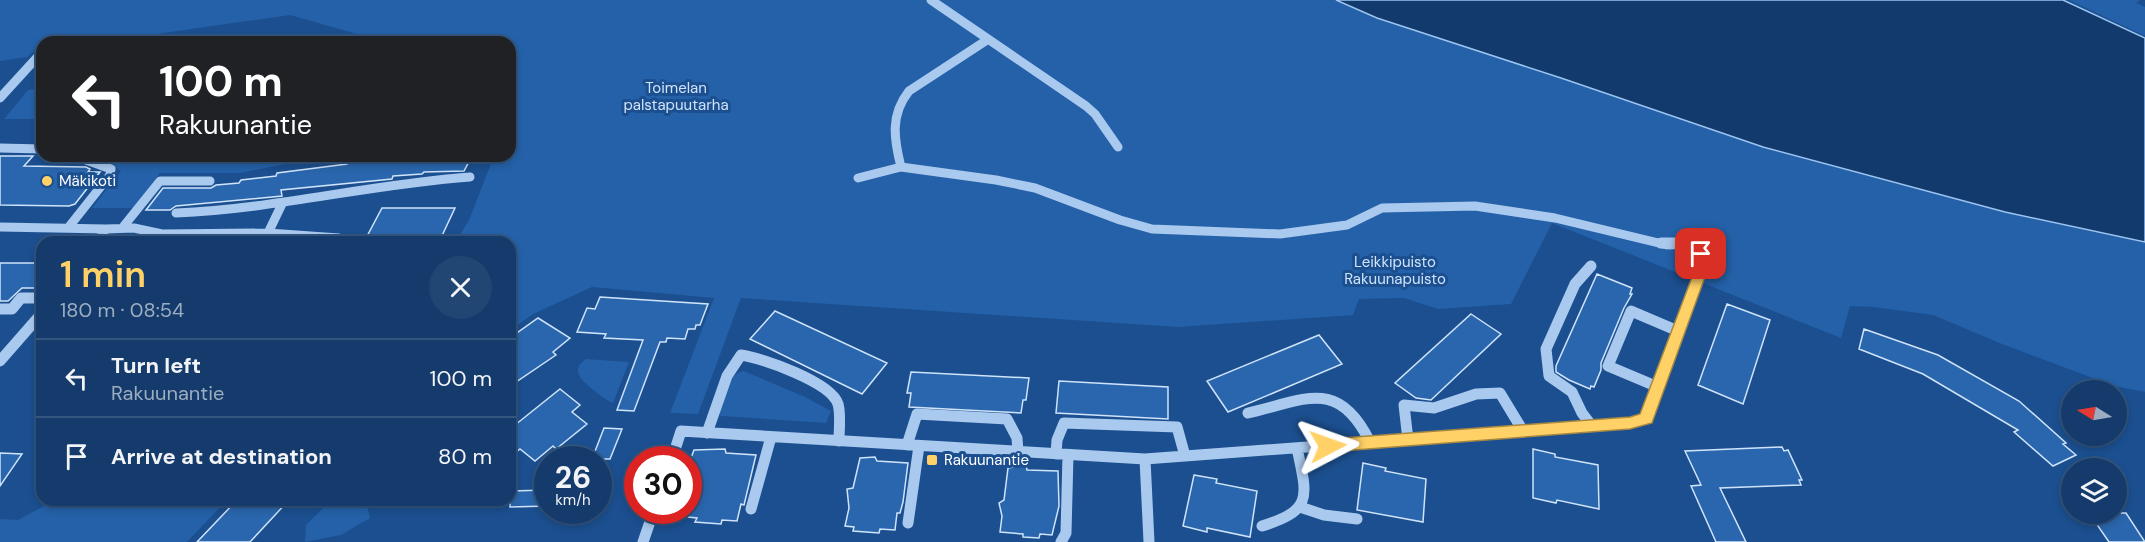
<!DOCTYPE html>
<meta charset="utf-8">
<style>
body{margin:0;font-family:"DM Sans",sans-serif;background:#214673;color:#f1f3f6;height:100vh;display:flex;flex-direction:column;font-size:22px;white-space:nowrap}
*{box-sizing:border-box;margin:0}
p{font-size:20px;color:#9dadc1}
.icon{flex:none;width:33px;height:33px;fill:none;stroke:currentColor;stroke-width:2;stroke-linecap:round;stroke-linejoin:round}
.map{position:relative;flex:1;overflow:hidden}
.sheet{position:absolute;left:36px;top:236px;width:480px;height:270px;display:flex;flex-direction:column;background:#143b6b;border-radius:18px;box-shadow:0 3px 9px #0003,0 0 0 2px #33557e}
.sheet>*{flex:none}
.guide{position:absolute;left:36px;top:36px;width:480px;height:126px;border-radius:18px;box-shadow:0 3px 9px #0003,0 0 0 2px #33557e;background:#202124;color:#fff;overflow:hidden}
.needle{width:39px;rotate:281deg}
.fabs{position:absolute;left:2061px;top:380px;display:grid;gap:12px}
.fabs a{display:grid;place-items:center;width:66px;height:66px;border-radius:50%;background:#143b6b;box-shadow:0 3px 9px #0003,0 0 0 2px #33557e;font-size:30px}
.speed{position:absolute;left:534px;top:446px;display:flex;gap:12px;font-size:30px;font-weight:700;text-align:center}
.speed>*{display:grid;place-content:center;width:78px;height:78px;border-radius:50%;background:#143b6b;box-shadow:0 3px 9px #0003,0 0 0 2px #33557e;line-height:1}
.speed small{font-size:15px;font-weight:400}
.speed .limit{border:9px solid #d22;background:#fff;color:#111}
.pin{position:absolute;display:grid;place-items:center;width:51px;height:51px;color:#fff;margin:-26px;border-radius:12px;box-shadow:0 3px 9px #0006}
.me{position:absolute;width:66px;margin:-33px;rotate:86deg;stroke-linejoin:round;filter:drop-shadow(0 0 4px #0008)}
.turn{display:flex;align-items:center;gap:21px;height:126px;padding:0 24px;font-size:27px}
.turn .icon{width:78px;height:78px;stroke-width:2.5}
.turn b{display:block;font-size:42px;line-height:51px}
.round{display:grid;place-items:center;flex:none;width:63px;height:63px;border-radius:32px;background:#214673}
.overview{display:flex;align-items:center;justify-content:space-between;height:102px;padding:0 24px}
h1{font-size:36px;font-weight:600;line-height:45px;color:#ffd166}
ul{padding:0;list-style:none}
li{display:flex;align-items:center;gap:18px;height:78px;padding:0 24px;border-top:2px solid #33557e}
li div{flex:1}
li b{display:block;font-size:22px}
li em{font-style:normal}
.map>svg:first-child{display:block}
.green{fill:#2461a8}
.water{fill:#123a6d;stroke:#9cc4f0;stroke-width:1.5}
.building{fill:#2a66ad;stroke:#cfe3fa;stroke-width:1.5}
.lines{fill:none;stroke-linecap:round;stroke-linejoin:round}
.minor-far1{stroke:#a9c9ee;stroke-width:9}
.minor{stroke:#a9c9ee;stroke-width:11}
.route{fill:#ffd166;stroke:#a68842;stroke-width:1.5}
.poi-dot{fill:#ffd166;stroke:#1b4f8f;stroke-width:2}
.labels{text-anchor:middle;stroke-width:6;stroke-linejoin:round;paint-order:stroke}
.park-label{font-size:15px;fill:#cfe3fa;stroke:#1b4f8f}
.poi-label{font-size:15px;fill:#fff;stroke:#1b4f8f;text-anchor:start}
</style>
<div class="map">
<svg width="2145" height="542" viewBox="0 0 2145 542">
<rect width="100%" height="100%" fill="#1b4f8f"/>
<path class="green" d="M0 0H1514L2145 203V392L2114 386 2002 344 1933 315 1874 307 1850 306 1841 338 1552 223 1511 304 1438 309 1404 298 1359 299 1353 315 1178 327 741 298 698 414 670 413 714 298 592 287 533 314 510 330V242L456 241 469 220 494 156H510V91L513 78 510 77V42H385L290 15 101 42H42V45L27 57 0 61Z
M2069 0H2140L2136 3 2145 7V36Z
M42 88V119H4L28 90Z
M96 156C110 156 117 166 128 156H325L240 173H160L134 208H92L121 171Z
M586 359 629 362 613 403C605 400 599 394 592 389 581 380 570 370 586 359Z
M744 371 805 397 831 411 826 423 721 416 718 413C723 399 726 374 744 371Z
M55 500H227L187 542H0V519L18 520Z
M331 500H366L370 518 341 535 305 542 306 525Z"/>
<path class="water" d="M1336 0H2063L2145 38V242L2005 212 1763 147 1561 78 1377 18Z"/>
<path class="building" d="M0 156H33L24 166 86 167 90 169 88 172H100L75 204 69 206 0 205Z
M383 156H472L464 171 424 172 422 174 393 176 392 179 281 190 282 196 176 206 170 210H146L163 188H211L216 185 239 183 241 180 276 176 277 173 347 164 348 161 382 158Z
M382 208H455L439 242 365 240Z
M0 263H42V283L38 288H22L8 301H0Z
M1597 274 1632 288 1630 294H1632L1624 308 1601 363V370L1594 387 1591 386 1590 389 1569 380 1556 372V366Z
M600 297 708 304 700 325H696L695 329H688L685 339 667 338 666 342H660L634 411 617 410 643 340 604 338 606 334 577 332 587 308 595 309Z
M1727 304 1770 320 1743 404 1698 385Z
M775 311 887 363 862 394 750 339Z
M1471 314 1501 334 1431 400 1416 398 1395 383Z
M538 318 570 338 553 352 556 355 510 386V338Z
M1864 329 1938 355 2019 401 2066 443 2063 444 2076 455 2053 466 2014 432 2018 430 1923 374 1859 349Z
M1319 335 1342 364 1228 412 1207 381Z
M911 372 1029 378 1026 400H1023L1021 413 909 407 911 393H907Z
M1059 381 1168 387V419L1056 413Z
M560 389 580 405 572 412 587 424 556 449 553 446 535 461 520 449 510 457V429Z
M604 428 622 429 610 459H592Z
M1782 447 1784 451 1788 450 1802 480H1799L1801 485 1720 488 1746 542H1716L1691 486 1701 485 1685 451Z
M725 449 726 453 756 455 744 505 741 504 737 521 722 520 721 524 695 522 697 518 688 517 694 500V474L688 473V466L694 450Z
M1533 449 1555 454V457L1598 465 1599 509 1557 500 1556 503 1533 498Z
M0 453 22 454 0 486Z
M875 457 877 461 908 463 903 502 900 513H897L895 530 880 529 879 533 853 531 854 527 845 526 849 508 847 489 853 488 860 458Z
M1363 463 1386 468 1385 471 1426 479 1423 522 1357 510Z
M1026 465 1027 470 1058 471 1059 506 1052 535 1040 534 1039 538 1023 537V534L1000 532 1002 516 999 503 1004 500 1008 468Z
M1194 475 1217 479 1216 483 1257 491 1250 537 1207 528V532L1183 526Z
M548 490V506L510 507V491Z
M237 500H289L250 542H197Z
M2089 513H2126L2145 542H2109Z"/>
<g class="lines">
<path class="minor-far1" d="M931 0 1086 106 1095 114 1118 147
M0 98 42 52
M0 148 42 149
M901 167C894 139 890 115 909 91L987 40
M858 178 901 167 996 180 1035 188 1120 220 1152 229 1280 234 1347 225 1382 208 1475 206 1555 218 1667 245
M176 213C275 209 371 184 470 177
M0 227 106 229 97 242
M123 227 160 181H210
M68 228 110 175 111 169 75 156
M106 229 134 228 162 234 268 233 339 238
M268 233 282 204
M1670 245 1703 242V245"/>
<path class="minor" d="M1661 243H1688
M1591 266 1575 284 1546 349 1549 376 1572 392 1582 413 1592 426
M0 309H12L21 298H42
M0 361 42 313
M1658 387 1608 366 1631 311 1678 331
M1248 413C1305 400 1338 377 1370 442
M707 433 727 376 741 355C762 358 831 382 838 404 841 414 839 430 839 441
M1408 440 1404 405 1434 408 1476 394 1500 393 1523 431
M907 445 917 414 1007 419 1017 438 1018 452
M1056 454 1057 440 1064 423 1177 427 1185 456
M672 459 681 431 1145 459 1630 423 1646 418 1699 277 1703 243
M1145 459 1149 542
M1300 507 1324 515 1357 519
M751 509 771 437
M908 523 919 446
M1262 526C1314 510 1307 496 1297 448
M643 542 654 510
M1061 542 1066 533 1068 455"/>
</g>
<path class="route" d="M1701 249 1707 254 1705 277 1652 423 1630 429 1328 452 1322 450 1320 446 1322 441 1328 439 1630 417 1640 414 1692 277 1694 254Z"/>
<g class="poi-dot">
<circle cx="47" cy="181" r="6"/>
<rect x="926" y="454" width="12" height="12" rx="3"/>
</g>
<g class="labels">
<g class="park-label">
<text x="676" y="93">Toimelan<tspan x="676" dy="17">palstapuutarha</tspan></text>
<text x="1395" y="267">Leikkipuisto<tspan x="1395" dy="17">Rakuunapuisto</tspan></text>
</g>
<g class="poi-label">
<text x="59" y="186">Mäkikoti</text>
<text x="944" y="465">Rakuunantie</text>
</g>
</g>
</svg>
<div class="fabs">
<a><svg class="needle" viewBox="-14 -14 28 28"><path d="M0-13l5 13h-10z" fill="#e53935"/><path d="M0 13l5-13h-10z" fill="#9dadc1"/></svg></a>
<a><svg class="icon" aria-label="layers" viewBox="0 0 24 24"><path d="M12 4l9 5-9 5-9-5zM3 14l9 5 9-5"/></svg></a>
</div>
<div class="speed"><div>26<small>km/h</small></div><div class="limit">30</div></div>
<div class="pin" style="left:1701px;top:254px;background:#d93025"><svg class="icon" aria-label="arrive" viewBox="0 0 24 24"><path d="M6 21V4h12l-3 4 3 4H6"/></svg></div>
<svg class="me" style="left:1328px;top:446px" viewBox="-20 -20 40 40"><path d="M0-17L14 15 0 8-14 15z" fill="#ffd166" stroke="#fff" stroke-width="4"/></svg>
<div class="guide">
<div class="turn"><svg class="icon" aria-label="left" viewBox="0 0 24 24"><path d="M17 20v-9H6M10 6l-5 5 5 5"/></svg><div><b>100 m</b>Rakuunantie</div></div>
</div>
<section class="sheet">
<div class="overview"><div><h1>1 min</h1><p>180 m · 08:54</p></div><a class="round"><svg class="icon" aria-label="close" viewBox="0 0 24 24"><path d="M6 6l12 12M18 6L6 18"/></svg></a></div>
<ul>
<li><svg class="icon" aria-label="left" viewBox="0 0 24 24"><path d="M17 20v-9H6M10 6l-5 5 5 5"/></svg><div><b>Turn left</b><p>Rakuunantie</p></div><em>100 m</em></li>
<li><svg class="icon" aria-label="arrive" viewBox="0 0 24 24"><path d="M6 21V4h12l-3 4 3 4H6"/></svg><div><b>Arrive at destination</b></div><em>80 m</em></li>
</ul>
</section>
</div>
